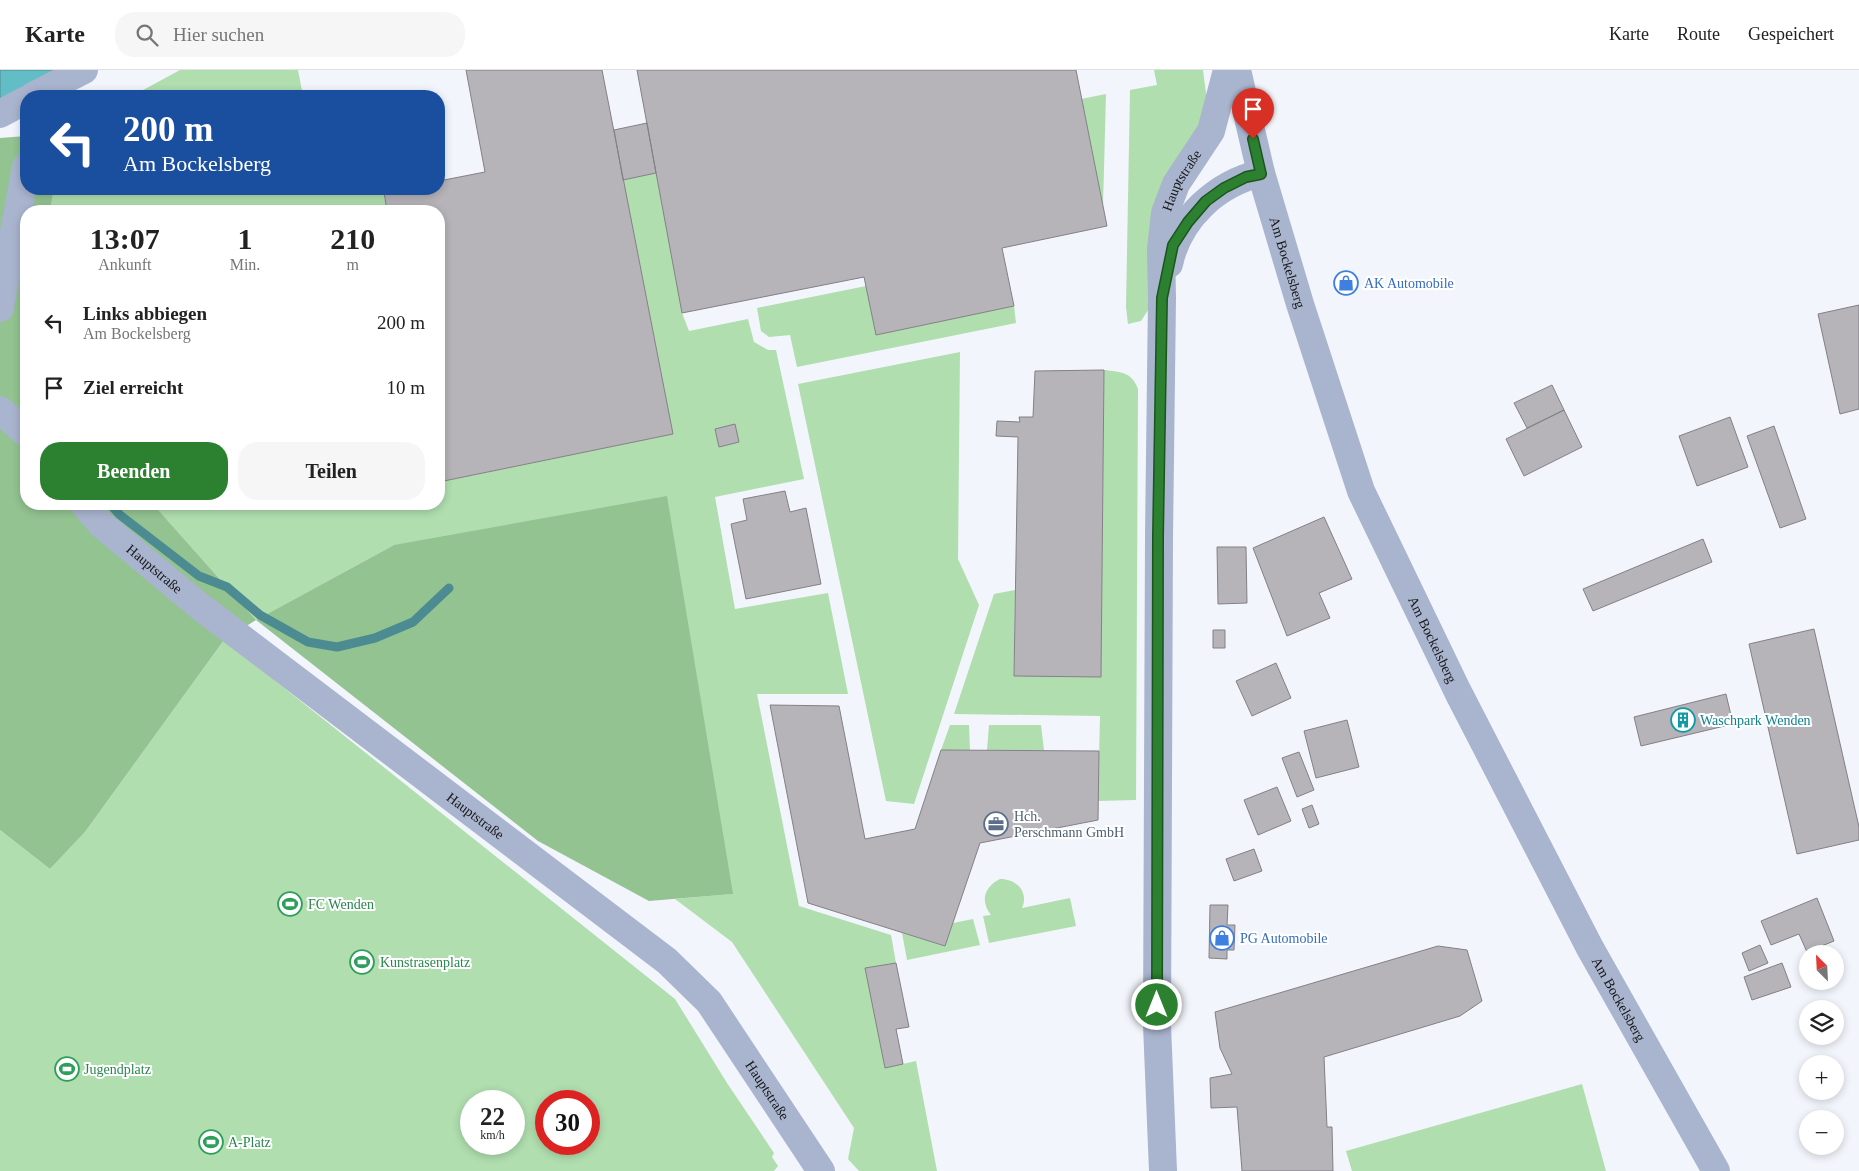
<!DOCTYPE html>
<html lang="de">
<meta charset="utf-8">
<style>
body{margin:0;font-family:"Times New Roman",serif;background:#f6f6f6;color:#222;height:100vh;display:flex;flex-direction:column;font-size:19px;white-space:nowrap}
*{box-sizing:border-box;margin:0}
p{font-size:16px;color:#767676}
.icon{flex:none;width:28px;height:28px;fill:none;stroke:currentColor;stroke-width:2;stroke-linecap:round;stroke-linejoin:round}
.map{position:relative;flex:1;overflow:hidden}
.sheet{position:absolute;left:20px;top:135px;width:425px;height:305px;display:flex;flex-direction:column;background:#fff;border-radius:20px;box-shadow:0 2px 8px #0003}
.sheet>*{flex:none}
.hud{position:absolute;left:20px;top:20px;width:425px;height:105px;border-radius:20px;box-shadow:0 2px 8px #0003;background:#1a4fa0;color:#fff;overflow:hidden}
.needle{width:32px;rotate:336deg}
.tools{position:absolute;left:1799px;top:875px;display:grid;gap:10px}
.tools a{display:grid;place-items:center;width:45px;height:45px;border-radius:50%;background:#fff;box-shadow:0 2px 8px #0003;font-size:25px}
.speed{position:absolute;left:460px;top:1020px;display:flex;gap:10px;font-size:25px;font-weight:700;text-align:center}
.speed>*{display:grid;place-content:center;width:65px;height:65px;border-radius:50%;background:#fff;box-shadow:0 2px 8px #0003;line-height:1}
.speed small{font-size:12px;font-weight:400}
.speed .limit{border:8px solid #d22;background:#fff;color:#111}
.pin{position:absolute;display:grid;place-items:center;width:42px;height:42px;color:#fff;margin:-51px -21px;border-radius:50% 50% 50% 0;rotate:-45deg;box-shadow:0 0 5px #0007}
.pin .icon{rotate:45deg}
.me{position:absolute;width:55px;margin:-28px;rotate:0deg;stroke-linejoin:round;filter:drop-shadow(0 0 4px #0008)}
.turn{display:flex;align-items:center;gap:18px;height:105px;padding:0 20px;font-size:22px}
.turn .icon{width:65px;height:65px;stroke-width:2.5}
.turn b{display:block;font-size:35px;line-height:42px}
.eta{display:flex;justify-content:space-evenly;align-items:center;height:85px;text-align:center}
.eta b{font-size:30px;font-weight:800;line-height:35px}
.action{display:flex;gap:10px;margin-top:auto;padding:10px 20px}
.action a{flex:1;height:58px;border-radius:20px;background:#2b812f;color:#fff;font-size:20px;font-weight:800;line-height:58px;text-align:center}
.action a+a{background:#f6f6f6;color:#222}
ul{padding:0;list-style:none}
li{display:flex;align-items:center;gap:15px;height:65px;padding:0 20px}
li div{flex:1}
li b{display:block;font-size:19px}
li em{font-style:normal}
header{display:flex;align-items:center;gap:30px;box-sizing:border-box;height:70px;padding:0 25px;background:#fff;border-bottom:1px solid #e0e0e0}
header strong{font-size:24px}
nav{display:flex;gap:28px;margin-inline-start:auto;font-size:18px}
.search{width:350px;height:45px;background:#f6f6f6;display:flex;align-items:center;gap:12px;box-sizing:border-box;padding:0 18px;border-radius:20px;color:#767676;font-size:19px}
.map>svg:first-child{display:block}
.green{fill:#b0deaf;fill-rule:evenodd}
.forest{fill:#93c391}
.water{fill:#63bdc6;stroke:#4c8b92}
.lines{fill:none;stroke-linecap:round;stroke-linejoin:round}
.stream{stroke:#4c8b92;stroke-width:9}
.building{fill:#b6b3b9;stroke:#838086}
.minor{stroke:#a9b4ce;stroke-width:28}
.route-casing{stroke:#1c541f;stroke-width:12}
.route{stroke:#2b812f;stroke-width:9}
.labels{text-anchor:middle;stroke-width:4;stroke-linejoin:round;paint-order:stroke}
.street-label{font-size:14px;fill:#161719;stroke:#fff}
.shop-label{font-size:14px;fill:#366cbe;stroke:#fff;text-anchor:start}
.culture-label{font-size:14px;fill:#0d838f;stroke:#fff;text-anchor:start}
.service-label{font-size:14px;fill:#4e5e75;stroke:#fff;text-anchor:start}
.leisure-label{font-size:14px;fill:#27864d;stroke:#fff;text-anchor:start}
</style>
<header>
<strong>Karte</strong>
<div class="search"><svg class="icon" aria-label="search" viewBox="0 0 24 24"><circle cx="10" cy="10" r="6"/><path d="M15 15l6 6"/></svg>Hier suchen</div>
<nav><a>Karte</a><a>Route</a><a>Gespeichert</a></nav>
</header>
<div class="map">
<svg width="1859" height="1101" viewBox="0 0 1859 1101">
<rect width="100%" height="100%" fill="#f2f5fb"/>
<path class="green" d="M180 0H298L303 26H132Z
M1154 0H1203L1207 31 1150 237 1141 251 1128 254 1126 237 1130 20 1157 15Z
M1106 24 1103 135 1081 29Z
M656 103 682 243 689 261 748 249 754 272 768 280H776L804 409 715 427 735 539 828 523 848 624H757L799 836 891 865 896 893 866 899 885 998 916 991 937 1101H859L848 1089 854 1058 732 872 675 829 732 824 394 475 256 550 153 434H439V410V412L673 364 623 110Z
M54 119H383L387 141H50Z
M866 216 876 265 1014 236 1016 253 797 297 790 265 769 267 761 261 757 238Z
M960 282 958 489 979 535 914 734 886 731 798 314Z
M1104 300C1121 302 1132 302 1138 319L1136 730 1098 731 1100 646 954 644 994 524 1015 520 1014 606H1101Z
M224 570 675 929 727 1013 774 1083 772 1087 778 1096 774 1101H0V760L50 799 85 762ZM471 1031H514V1074H471ZM546 1031H589V1074H546Z
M950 655H969L970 680H941Z
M989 655H1041L1044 680H987Z
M1000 809C1017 809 1029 822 1022 838L1070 828 1076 856 989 873 983 846 991 845C980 831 984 817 1000 809Z
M973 849 980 875 907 890 902 863 945 876 953 853Z
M1582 1014 1606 1101H1352L1346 1081Z"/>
<path class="forest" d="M26 66V119H54L50 141H26V434H153L256 550 394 475 667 426 733 824 649 831 538 771 256 550 224 570 85 762 50 799 0 760V68Z"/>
<path class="water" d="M0 0H71L0 33Z"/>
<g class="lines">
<path class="stream" d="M110 434 120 445 199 506 227 517 260 545 308 572 337 577 375 568 413 552 449 518"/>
</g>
<path class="building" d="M466 0H602L673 364 439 412V141H387L384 122 399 119H439V111L485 102Z
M637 0H1076L1107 156 1002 178 1014 236 876 265 864 207 682 243Z
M647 53 656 103 623 110 614 60Z
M1859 235V339L1840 344 1818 244Z
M1104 300 1101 607 1014 606 1018 367 996 366 997 351 1020 352 1019 347H1033L1035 301Z
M1552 315 1564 340 1527 358 1514 333Z
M1564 340 1582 377 1524 406 1506 369Z
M1730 347 1748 397 1697 416 1679 366Z
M735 354 739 372 719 377 715 359Z
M1774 356 1806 449 1780 458 1747 366Z
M785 421 790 442 806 438 821 514 746 529 731 454 747 450 743 429Z
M1324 447 1352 509 1319 523 1330 548 1287 566 1253 478Z
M1703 469 1712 492 1593 541 1583 519Z
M1217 477H1246L1247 533 1218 534Z
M1814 559 1859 757V770L1797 784 1749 574Z
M1213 560H1225V578H1213Z
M1276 593 1291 628 1252 646 1236 611Z
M1726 624 1733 654 1641 676 1634 647Z
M770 635 839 636 865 769 915 759 941 680 1099 681 1098 750 980 773 945 876 808 833Z
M1347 650 1359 697 1316 708 1304 661Z
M1299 682 1314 720 1297 727 1282 688Z
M1277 717 1291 751 1258 765 1244 730Z
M1312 735 1319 754 1309 758 1302 739Z
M1254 779 1262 801 1234 811 1226 789Z
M1817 828 1834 871 1807 882 1799 864 1771 875 1761 851Z
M1210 835H1228L1227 855H1235L1234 880H1227V889L1209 888Z
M1760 875 1768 893 1749 901 1742 883Z
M1438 876 1467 880 1482 931 1460 946 1324 987 1327 1057H1332L1333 1101H1242L1237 1037 1211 1038 1210 1008 1232 1004 1220 978 1215 942Z
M896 893 909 957 896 959 903 994 885 998 865 898Z
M1782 893 1791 917 1752 930 1744 907Z"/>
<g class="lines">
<g class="minor">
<path id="s1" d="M1237 0 1261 103 1300 234 1361 421 1458 622 1590 878 1716 1101"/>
<path d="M33 26 84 0"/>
<path d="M0 44 26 30"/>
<path d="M1169 194C1179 148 1216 114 1261 103"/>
<path d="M0 238 26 97"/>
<path d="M0 340 26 363"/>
<path id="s2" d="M84 434 101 454 198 535 667 891 709 932 821 1101"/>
<path id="s3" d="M1163 1101 1157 955 1159 466 1162 228 1161 180 1165 143 1176 114 1211 61 1227 0"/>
</g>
</g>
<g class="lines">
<g class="route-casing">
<path id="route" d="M1157 935 1158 466 1162 228 1173 175 1188 152 1206 131 1224 118 1246 107 1261 104 1253 69"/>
</g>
<use href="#route" class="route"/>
</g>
<defs>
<g id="shop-ring" transform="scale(1.25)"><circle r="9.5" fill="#fff" stroke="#3f7fe0" stroke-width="1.5"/><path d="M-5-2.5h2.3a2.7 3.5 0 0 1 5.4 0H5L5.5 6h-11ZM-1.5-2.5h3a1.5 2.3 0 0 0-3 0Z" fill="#3f7fe0"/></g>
<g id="building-ring" transform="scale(1.25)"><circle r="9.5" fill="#fff" stroke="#0f9aa8" stroke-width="1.5"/><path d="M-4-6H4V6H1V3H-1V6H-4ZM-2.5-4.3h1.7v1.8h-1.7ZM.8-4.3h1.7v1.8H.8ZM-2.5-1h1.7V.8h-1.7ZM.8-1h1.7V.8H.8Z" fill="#0f9aa8"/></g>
<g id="office-ring" transform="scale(1.25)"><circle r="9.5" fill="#fff" stroke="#5c6f8a" stroke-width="1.5"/><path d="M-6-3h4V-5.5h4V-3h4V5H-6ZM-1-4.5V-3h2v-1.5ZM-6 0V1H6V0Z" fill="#5c6f8a"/></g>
<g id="stadium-ring" transform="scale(1.25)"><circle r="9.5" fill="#fff" stroke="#2e9e5b" stroke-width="1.5"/><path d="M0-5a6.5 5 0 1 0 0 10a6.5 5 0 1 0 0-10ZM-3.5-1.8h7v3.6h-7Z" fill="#2e9e5b"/></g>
</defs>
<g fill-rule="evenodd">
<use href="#shop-ring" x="1346" y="213"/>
<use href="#building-ring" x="1683" y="650"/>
<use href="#office-ring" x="996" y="754"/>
<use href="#stadium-ring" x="290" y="834"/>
<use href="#shop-ring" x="1222" y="868"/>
<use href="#stadium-ring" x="362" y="892"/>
<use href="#stadium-ring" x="67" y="999"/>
<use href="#stadium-ring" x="211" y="1072"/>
</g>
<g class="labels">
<g class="street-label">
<text dy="5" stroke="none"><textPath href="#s3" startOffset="995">Hauptstraße</textPath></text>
<text dy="5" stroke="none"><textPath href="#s1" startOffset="199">Am Bockelsberg</textPath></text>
<text dy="5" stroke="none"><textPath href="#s2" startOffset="96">Hauptstraße</textPath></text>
<text dy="5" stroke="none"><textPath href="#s1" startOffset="604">Am Bockelsberg</textPath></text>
<text dy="5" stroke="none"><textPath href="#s2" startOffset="501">Hauptstraße</textPath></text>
<text dy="5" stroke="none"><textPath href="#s1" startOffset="1009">Am Bockelsberg</textPath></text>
<text dy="5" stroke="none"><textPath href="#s2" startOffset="906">Hauptstraße</textPath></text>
</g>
<g class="shop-label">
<text x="1364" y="218">AK Automobile</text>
<text x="1240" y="873">PG Automobile</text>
</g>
<g class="culture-label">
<text x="1700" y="655">Waschpark Wenden</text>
</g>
<g class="service-label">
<text x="1014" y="751">Hch.<tspan x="1014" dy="16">Perschmann GmbH</tspan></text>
</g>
<g class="leisure-label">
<text x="308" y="839">FC Wenden</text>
<text x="380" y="897">Kunstrasenplatz</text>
<text x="84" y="1004">Jugendplatz</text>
<text x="228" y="1077">A-Platz</text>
</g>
</g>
</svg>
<div class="tools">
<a><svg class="needle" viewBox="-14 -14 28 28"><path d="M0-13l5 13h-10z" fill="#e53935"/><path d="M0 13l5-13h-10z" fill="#767676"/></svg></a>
<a><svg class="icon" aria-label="layers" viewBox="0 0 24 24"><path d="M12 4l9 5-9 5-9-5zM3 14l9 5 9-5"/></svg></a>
<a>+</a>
<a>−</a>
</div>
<div class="speed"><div>22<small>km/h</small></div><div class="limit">30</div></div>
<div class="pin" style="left:1253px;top:69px;background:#d93025"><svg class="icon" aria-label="arrive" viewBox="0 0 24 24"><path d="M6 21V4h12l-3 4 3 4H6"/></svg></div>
<svg class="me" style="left:1157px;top:935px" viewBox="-20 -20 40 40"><circle r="17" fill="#2b812f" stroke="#fff" stroke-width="3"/><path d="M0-11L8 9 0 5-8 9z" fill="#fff"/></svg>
<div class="hud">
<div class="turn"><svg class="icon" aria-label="left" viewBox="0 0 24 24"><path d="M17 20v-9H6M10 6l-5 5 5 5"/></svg><div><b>200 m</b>Am Bockelsberg</div></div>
</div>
<section class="sheet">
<div class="eta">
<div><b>13:07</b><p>Ankunft</p></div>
<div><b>1</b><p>Min.</p></div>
<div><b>210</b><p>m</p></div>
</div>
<ul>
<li><svg class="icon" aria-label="left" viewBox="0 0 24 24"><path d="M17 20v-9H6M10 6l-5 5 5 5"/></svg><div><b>Links abbiegen</b><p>Am Bockelsberg</p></div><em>200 m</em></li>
<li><svg class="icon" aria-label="arrive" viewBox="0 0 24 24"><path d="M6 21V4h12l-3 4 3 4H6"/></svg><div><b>Ziel erreicht</b></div><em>10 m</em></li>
</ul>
<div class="action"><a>Beenden</a><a>Teilen</a></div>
</section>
</div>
